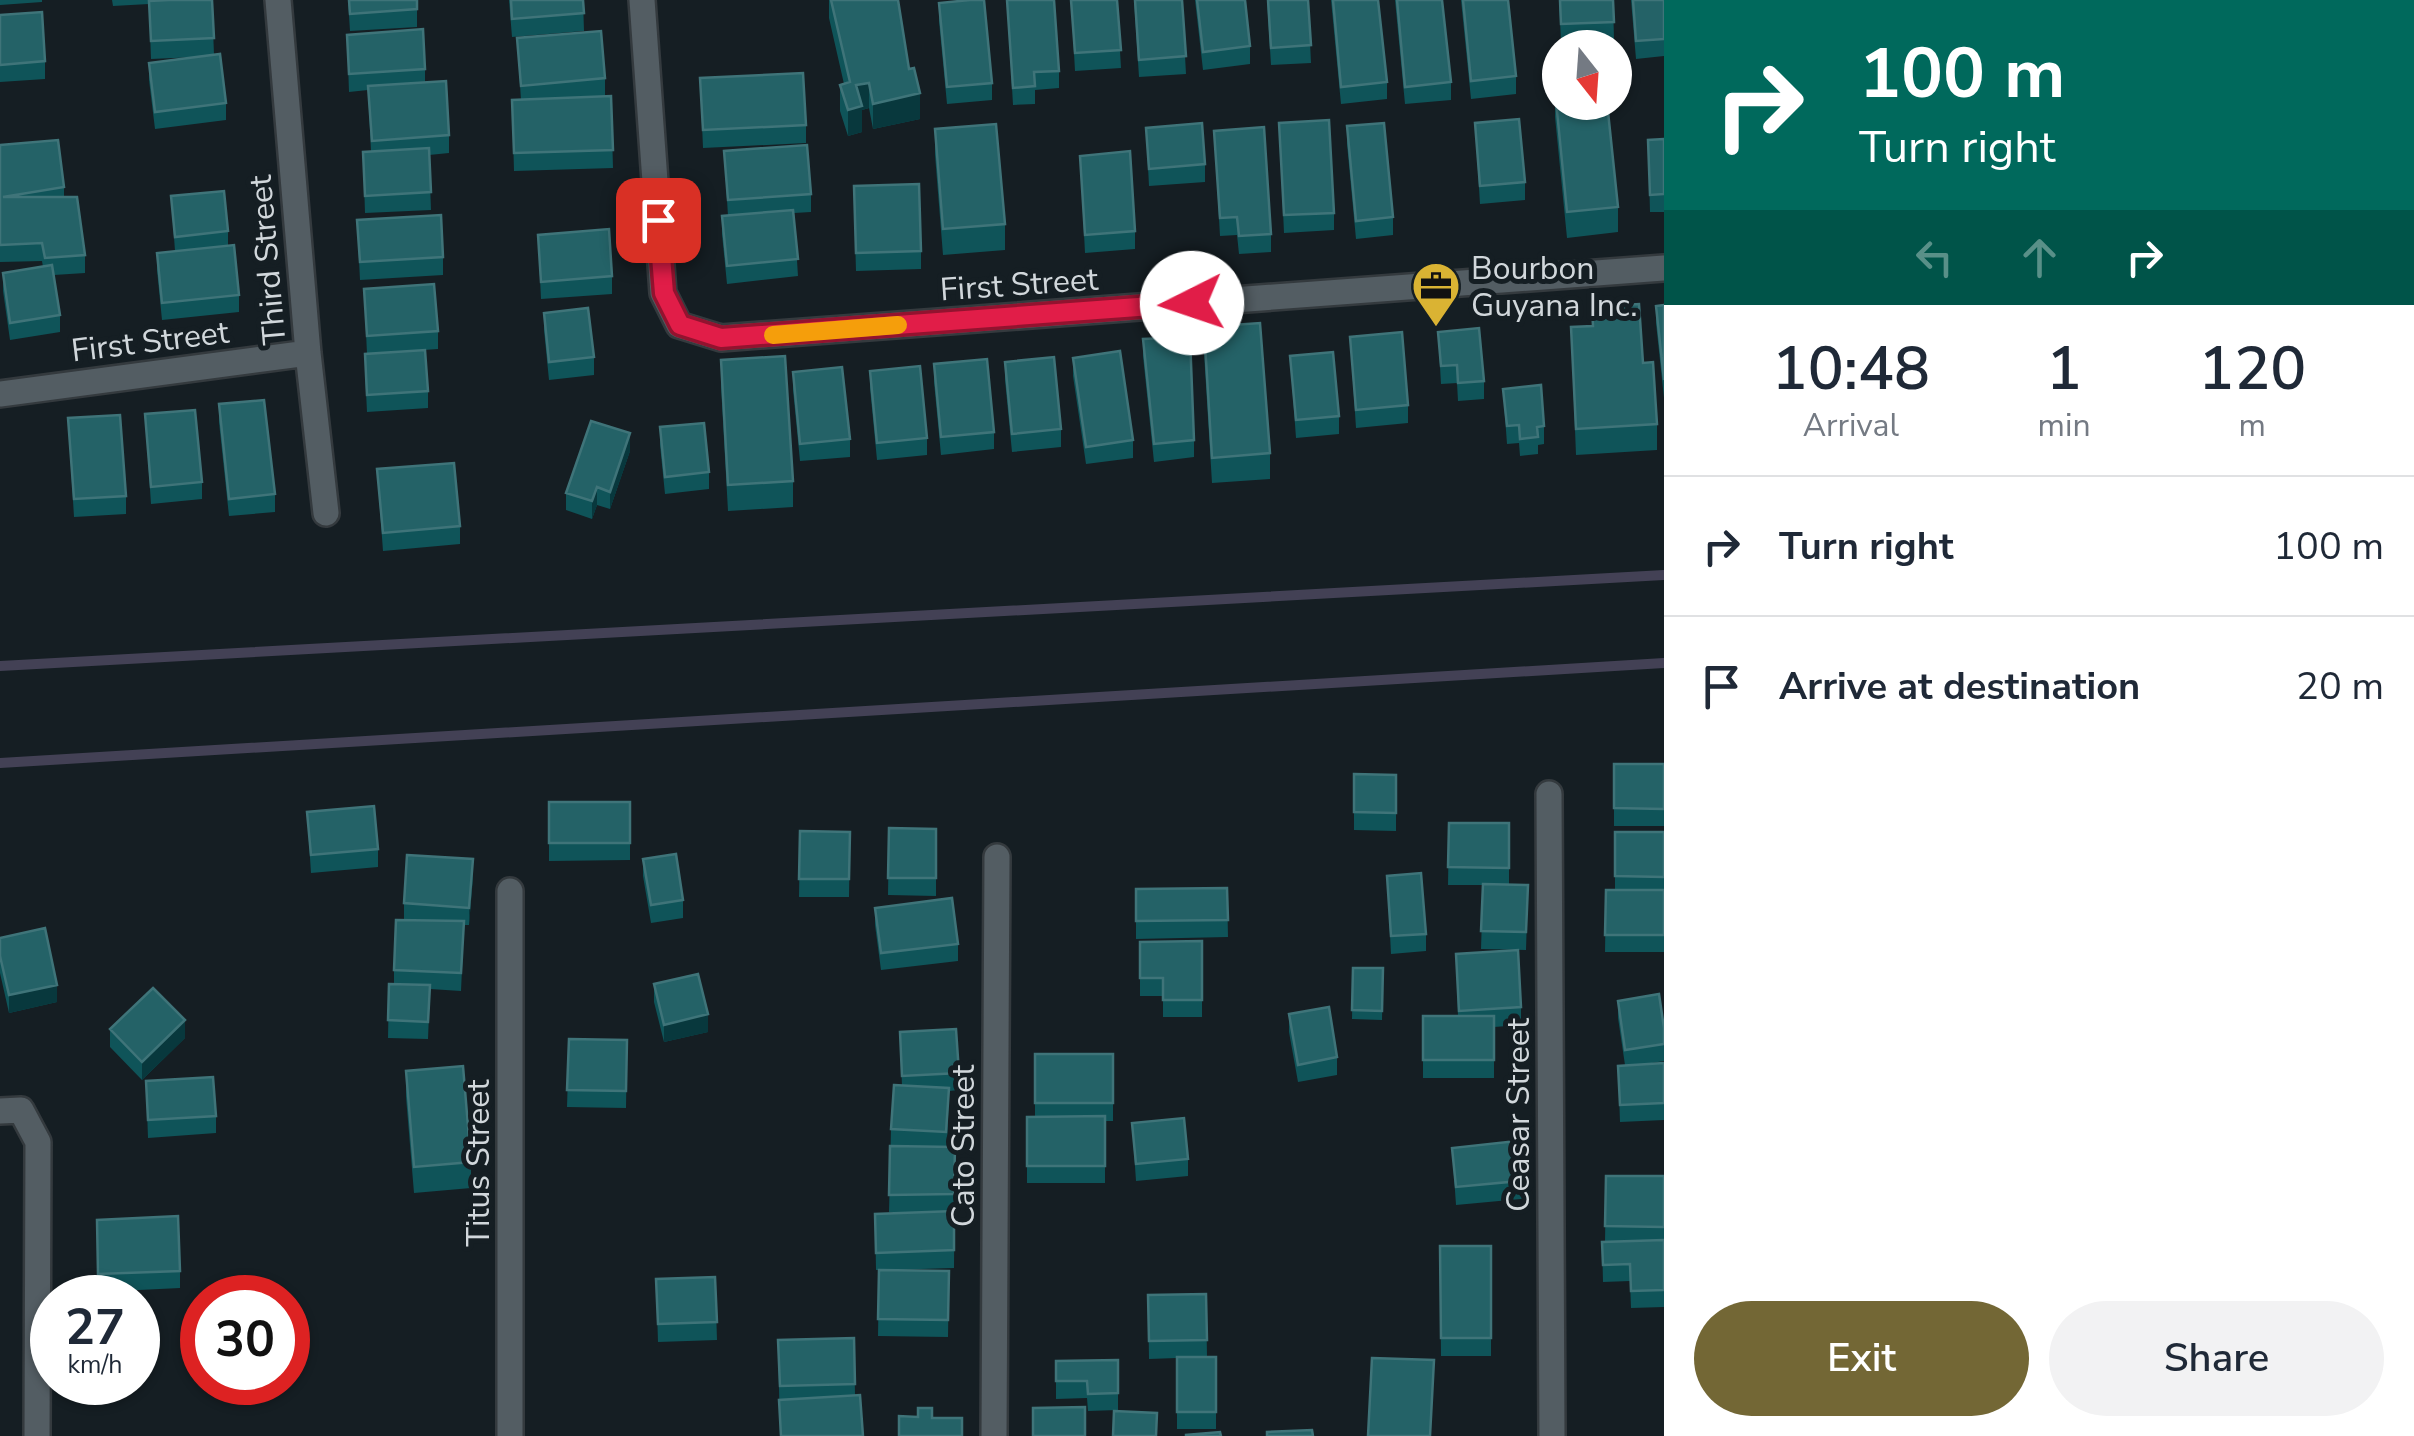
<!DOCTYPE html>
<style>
body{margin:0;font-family:"Nunito Sans",sans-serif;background:#f2f2f3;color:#1f2937;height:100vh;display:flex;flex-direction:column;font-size:38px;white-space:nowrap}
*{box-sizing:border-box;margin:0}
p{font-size:32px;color:#747a83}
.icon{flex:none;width:55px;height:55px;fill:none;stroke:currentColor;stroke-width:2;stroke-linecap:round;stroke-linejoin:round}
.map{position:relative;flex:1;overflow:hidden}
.sheet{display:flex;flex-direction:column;background:#fff;width:750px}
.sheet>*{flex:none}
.guide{background:#00695c;color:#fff;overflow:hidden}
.needle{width:65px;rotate:163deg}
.buttons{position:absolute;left:1542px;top:30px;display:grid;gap:20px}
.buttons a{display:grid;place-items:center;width:90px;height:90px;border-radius:50%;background:#fff;box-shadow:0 2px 8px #0004;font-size:50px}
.speed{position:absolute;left:30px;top:1275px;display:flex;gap:20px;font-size:50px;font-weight:700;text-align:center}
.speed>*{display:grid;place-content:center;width:130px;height:130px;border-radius:50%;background:#fff;box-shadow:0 2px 8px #0004;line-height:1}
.speed small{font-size:25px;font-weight:400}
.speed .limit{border:15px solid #d22;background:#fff;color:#111}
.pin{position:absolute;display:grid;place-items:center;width:85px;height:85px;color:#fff;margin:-42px;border-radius:20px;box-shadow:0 5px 15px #0006}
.me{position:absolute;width:110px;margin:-55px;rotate:266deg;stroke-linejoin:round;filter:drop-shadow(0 0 8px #0008)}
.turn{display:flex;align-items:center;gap:35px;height:210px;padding:0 30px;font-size:45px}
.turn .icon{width:130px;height:130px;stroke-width:2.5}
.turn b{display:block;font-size:70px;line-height:85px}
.lanes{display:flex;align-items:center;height:95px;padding:0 30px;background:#0003;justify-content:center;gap:50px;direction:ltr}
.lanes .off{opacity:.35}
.eta{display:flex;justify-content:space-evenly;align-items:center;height:170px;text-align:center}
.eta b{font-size:60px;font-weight:600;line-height:70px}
.action{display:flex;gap:20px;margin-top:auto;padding:20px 30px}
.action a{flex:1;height:115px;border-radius:60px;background:#736735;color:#fff;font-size:40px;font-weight:600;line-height:115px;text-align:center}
.action a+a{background:#f2f2f3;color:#1f2937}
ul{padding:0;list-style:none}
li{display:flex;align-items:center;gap:30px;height:140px;padding:0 30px;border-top:2px solid #e0e1e3}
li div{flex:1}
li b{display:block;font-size:38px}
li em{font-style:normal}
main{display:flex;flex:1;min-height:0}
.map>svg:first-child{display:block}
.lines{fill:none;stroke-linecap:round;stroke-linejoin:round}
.stream{stroke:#434155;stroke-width:10}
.minor-casing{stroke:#343a3e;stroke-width:30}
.minor{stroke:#535d63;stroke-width:25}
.wall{fill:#0f5459}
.shaded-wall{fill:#08383d}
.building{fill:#246267;stroke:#3f7479;stroke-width:2.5}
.route-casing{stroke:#92132f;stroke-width:25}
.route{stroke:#e11d48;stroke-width:18}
.slow{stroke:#f59e0b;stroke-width:18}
.labels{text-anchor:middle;stroke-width:10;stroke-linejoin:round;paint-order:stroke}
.street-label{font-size:32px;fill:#d1d7db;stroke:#151e23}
.poi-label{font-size:32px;fill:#d1d7db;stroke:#151e23;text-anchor:start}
</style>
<main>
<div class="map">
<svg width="1664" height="1436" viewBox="0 0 1664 1436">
<rect width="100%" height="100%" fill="#151e23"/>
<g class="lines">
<path class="stream" d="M0 666 1664 575
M0 763 1664 663"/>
<g class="minor-casing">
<path id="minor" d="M278 0 308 353 326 513
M642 0 663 293 679 325 721 338 1664 268
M0 394 308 353
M1549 794 1552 1436
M510 891V1436
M0 1111 21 1110 38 1142 37 1436
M994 1436 997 857"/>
</g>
<use href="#minor" class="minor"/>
</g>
<path class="wall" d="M0 0H42V2L0 5Z
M112 0H212L214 55 226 103V120L155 129 149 80V63L197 57 151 59 149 4 113 6Z
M348 0H417V27L350 31Z
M509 0H583L584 31 512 37Z
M829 0H898L909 69 920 119 873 129 869 108 862 110V132L848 136 840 111V85L844 84 829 18Z
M1007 0 1059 71V88L1035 90V104L1013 105Z
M1071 0H1117L1121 68 1075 71Z
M1134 0H1182L1186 74 1139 77Z
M1195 0H1245L1250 46V64L1203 70Z
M1267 0H1308L1311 63 1271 65Z
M1331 0H1378L1387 82V99L1341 104Z
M1395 0H1442L1451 82V100L1405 104Z
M1461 0H1508L1516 76V94L1471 99Z
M1559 0H1613L1614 40 1561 41Z
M1631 0H1664V56L1636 59Z
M939 3 992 83V100L947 104 939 21Z
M0 15 45 61V79L0 82Z
M347 35 425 69V82L449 135V153L429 155 431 210 365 213 363 152 371 151 368 90 349 92Z
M517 38 605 78V96H611L613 168 514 171 512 100H521Z
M700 78 806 125V143L703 148Z
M1555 91 1618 207V232L1567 238 1555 117Z
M1279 123 1334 213V230L1284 233Z
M1475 123 1525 182V200L1480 204Z
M1347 126 1393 217V235L1356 239 1347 144Z
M1146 128 1205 164V182L1149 186Z
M935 129 1005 224V250L943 255 935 155Z
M1214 131 1271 234V252L1239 254 1237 235 1220 236Z
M1664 139V212H1650L1648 140Z
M0 145 64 187V197L85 255V273L54 275 60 315V332L10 340 3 291V273L43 267 42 261 0 262Z
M724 151 811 194V212L794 213 798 276 727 284 722 234V216H728Z
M1080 156 1135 231V249L1085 253Z
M171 196 228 231V245L239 295V312L162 320 157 270V253L175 251Z
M854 204 921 251V269L856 271Z
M357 220 443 257V275L360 280Z
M538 235 612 276V294L541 299Z
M364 289 438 331V349L395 352 428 391V408L367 412 365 371V354H367Z
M1664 305V398L1656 323V306Z
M1592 307 1643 363 1657 424V450L1576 455 1571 327 1592 326Z
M544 313 594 357V375L549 380 544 330Z
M1204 327 1270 453V479L1212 483 1204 353Z
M1438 332 1484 381V399L1458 401 1457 383 1441 384Z
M1350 337 1408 405V423L1356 428Z
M1143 339 1194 440V457L1154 462 1143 356Z
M1290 356 1339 416V434L1296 438Z
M1073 358 1133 440V458L1086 464 1073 376Z
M721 360 793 481V507L728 511 721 386Z
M1005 362 1061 429V447L1012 452 1005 380Z
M934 364 994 432V449L941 455 934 382Z
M870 371 927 438V455L877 460 870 388Z
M793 372 850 439V457L800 461 793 390Z
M1503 389 1544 426V444L1538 445V454L1520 456 1519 443 1507 444Z
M219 404 275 494V512L229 516 219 422Z
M145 414 202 482V499L151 504Z
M68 418 126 496V514L74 517Z
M660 427 709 472V489L665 494 660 445Z
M630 451 610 509 597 505 592 519 566 510V493Z
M377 469 460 526V544L383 551Z
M1614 764H1664V826H1614Z
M1354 774 1396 775V831L1354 830Z
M549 802H630V860L549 861Z
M307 812 378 849V867L311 873Z
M1449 823H1509V884L1528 885 1526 950 1481 949 1483 885H1448Z
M889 828 936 829V896L888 895Z
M800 831 850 832 849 897H799Z
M1615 832H1664V952H1605L1606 890H1615Z
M643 859 683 900V918L651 923 643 876Z
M1387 876 1426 934V951L1391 954Z
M473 877 469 925H464L461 991 430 989 428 1039 388 1038 389 984H394V970L404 920V903Z
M1227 888 1228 937 1136 939V889Z
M875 908 958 944V961L881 970 875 925Z
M0 938 57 1002 9 1013 0 973Z
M1202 941V1017H1163V996H1140V942Z
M1456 954 1521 1007V1025L1494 1027V1078H1423V1016H1458Z
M1353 968H1383L1382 1020 1352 1019Z
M654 984 708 1032 664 1042 654 1002Z
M1618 1001 1664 1028V1061L1646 1064 1664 1063V1120L1620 1122 1618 1066 1625 1065 1618 1018Z
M1289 1014 1337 1057V1075L1298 1082 1289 1032Z
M110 1029 185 1038 142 1080 110 1047Z
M900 1032 959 1073V1090L949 1091 947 1147H955L954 1268 888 1270 949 1271 948 1337 878 1336 879 1270H876L875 1214 933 1212H889L891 1129 902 1086Z
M569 1039 627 1040 626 1108 567 1107Z
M1035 1054H1113V1121H1105V1183H1027V1117H1035Z
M406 1071 471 1162V1188L414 1193 406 1097Z
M146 1081 216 1116V1133L148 1138Z
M1132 1123 1188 1159V1176L1136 1181Z
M1452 1148 1530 1180V1198L1456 1205Z
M1606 1176H1664V1307L1631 1308 1630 1281 1603 1282 1602 1242H1605Z
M97 1220 180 1271V1288L98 1292Z
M1440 1246H1491V1356H1441Z
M715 1277 717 1340 658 1342 656 1279Z
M1206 1294 1207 1357H1216V1429H1177V1358L1149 1359 1148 1295Z
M854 1338 855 1395 863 1436H780L778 1340Z
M1118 1360V1410L1088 1411 1087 1398 1056 1399V1361Z"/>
<path class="shaded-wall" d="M869 83V108L862 110V132L848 136V110L856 85Z
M920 93V119L873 129V104Z
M630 433V451L610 509V492Z
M597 487V505L592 519V501Z
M473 859V877L469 925V908Z
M57 985V1002L9 1013V995Z
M708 1014V1032L664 1042V1025Z
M185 1020V1038L142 1080V1062Z"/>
<path class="building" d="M169 0H212L214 38 151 41 149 1Z
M349 0H417V9L350 14Z
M511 0H583L584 13 512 19Z
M831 0H898L909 69 914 68 920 93 873 104 869 83 856 85 862 106 848 110 840 85 850 82Z
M970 0H984L992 83 947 87 939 3Z
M1007 0H1054L1059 71 1034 72 1035 86 1013 88Z
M1071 0H1117L1121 50 1075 53Z
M1135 0H1182L1186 56 1139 60Z
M1197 0H1245L1250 46 1203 52Z
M1268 0H1308L1311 45 1271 48Z
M1333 0H1378L1387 82 1341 87Z
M1397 0H1442L1451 82 1405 87Z
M1463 0H1508L1516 76 1471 81Z
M1560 0H1613L1614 22 1561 24Z
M1633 0H1664V39L1636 41Z
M42 12 45 61 0 65V15Z
M423 29 425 69 349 74 347 35Z
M601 31 605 78 521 86 517 38Z
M220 54 226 103 155 112 149 63Z
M803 73 806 125 703 130 700 78Z
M446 81 449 135 372 141 368 86Z
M1555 91H1560V102H1607L1618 207 1567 212Z
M611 96 613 150 514 153 512 100Z
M1519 119 1525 182 1480 186 1475 123Z
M1329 120 1334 213 1284 215 1279 123Z
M1202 123 1205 164 1149 169 1146 128Z
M1384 123 1393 217 1356 221 1347 126Z
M996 124 1005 224 943 229 935 129Z
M1264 127 1271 234 1239 236 1237 217 1220 218 1214 131Z
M1664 139V194L1650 195 1648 140Z
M58 140 64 187 3 197H77L85 255 45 258 42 243 0 245V145Z
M807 145 811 194 728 200 724 151Z
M429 148 431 192 365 196 363 152Z
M1130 151 1135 231 1085 235 1080 156Z
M919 184 921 251 856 253 854 186Z
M224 191 228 231 175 237 171 196Z
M793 210 798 259 727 266 722 216Z
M441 215 443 257 360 262 357 220Z
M609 229 612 276 541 282 538 235Z
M234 245 239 295 162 303 157 253Z
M52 265 60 315 10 323 3 273Z
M434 284 438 331 367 336 364 289Z
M1639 304 1643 363 1653 362 1657 424 1576 429 1571 327 1593 326 1592 307Z
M1664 305V380L1656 306Z
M588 308 594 357 549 362 544 313Z
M1260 323 1270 453 1212 458 1204 327Z
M1479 328 1484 381 1458 383 1457 365 1441 366 1438 332Z
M1402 332 1408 405 1356 410 1350 337Z
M1190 337 1194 440 1154 444 1143 339Z
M425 350 428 391 367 395 365 354Z
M1120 351 1133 440 1086 447 1073 358Z
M1333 352 1339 416 1296 420 1290 356Z
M785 356 793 481 728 485 721 360Z
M1054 357 1061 429 1012 434 1005 362Z
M987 359 994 432 941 437 934 364Z
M920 366 927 438 877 443 870 371Z
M842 367 850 439 800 444 793 372Z
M1541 385 1544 426 1537 427 1538 437 1520 439 1519 425 1507 426 1503 389Z
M264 400 275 494 229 499 219 404Z
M195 410 202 482 151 487 145 414Z
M120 415 126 496 74 499 68 418Z
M591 421 630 433 610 492 597 487 592 501 566 493Z
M704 423 709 472 665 477 660 427Z
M454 463 460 526 383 533 377 469Z
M1614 764H1664V809L1614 808Z
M1354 774 1396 775V813L1354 812Z
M549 802H630V843H549Z
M374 806 378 849 311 855 307 812Z
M1449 823H1509V868L1448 867Z
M889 828 936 829V878H888Z
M800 831 850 832 849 879H799Z
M1615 832H1664V877L1615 876Z
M676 854 683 900 651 905 643 859Z
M407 855 473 859 469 908 404 903Z
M1421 873 1426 934 1391 936 1387 876Z
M1483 884 1528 885 1526 932 1481 931Z
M1227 888 1228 920 1136 921V889Z
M1606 890H1664V935H1605Z
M952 898 958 944 881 953 875 908Z
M396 920 464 921 461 973 394 970Z
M45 928 57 985 9 995 0 956V938Z
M1202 941V1000H1163V978H1140V942Z
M1518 950 1521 1007 1459 1011 1456 954Z
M1353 968H1383L1382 1011 1352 1010Z
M698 974 708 1014 664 1025 654 984Z
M389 984 430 985 428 1022 388 1020Z
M153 988 185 1020 142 1062 110 1029Z
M1659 994 1664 1028V1044L1625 1050 1618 1001Z
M1329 1007 1337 1057 1298 1065 1289 1014Z
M1423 1016H1494V1060H1423Z
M956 1029 959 1073 902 1076 900 1032Z
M569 1039 627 1040 626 1091 567 1090Z
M1035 1054H1113V1103H1035Z
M1664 1063V1103L1620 1105 1618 1066Z
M463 1066 471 1162 414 1167 406 1071Z
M213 1077 216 1116 148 1120 146 1081Z
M894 1085 949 1088 946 1132 891 1129Z
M1105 1116V1166H1027V1117Z
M1184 1118 1188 1159 1136 1164 1132 1123Z
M1526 1140 1530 1180 1456 1187 1452 1148Z
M890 1146 955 1147 954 1194 889 1195Z
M1606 1176H1664V1227L1605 1226Z
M954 1211V1250L876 1253 875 1214Z
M178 1216 180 1271 98 1274 97 1220Z
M1664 1240V1290L1631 1291 1630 1264 1603 1265 1602 1242Z
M1440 1246H1491V1338H1441Z
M879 1270 949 1271 948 1320 878 1319Z
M715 1277 717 1322 658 1324 656 1279Z
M1206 1294 1207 1340 1149 1341 1148 1295Z
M854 1338 855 1384 780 1386 778 1340Z
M1177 1357H1216V1412H1177Z
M1372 1358 1434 1360 1430 1436H1368Z
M1118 1360V1393L1088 1394 1087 1381H1056V1361Z
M860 1395 863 1436H781L779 1400Z
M1085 1407V1436H1033V1408Z
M918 1408H932V1418H962V1436H899V1416L918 1417Z
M1114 1411 1157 1413 1156 1436H1113Z
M1312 1430 1313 1436H1267V1432Z
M1220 1432 1221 1436H1186V1435Z"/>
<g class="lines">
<g class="route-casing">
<path id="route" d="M658 220 664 293 680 325 721 338 1192 303"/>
</g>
<use href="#route" class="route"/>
<path class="slow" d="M773 335 898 325"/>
</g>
<defs>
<g id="office-pin" transform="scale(2.5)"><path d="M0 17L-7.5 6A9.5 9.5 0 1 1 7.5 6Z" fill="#dab333" stroke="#151e23"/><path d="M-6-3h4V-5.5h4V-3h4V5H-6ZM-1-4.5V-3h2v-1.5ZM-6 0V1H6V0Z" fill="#111"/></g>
</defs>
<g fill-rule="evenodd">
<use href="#office-pin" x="1436" y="286"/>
</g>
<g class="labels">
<g class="street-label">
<text transform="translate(267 260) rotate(-95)" y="11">Third Street</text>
<text transform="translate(1019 284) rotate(-4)" y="11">First Street</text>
<text transform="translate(150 341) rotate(-7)" y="11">First Street</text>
<text transform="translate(1518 1115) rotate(-90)" y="11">Ceasar Street</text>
<text transform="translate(963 1146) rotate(-90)" y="11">Cato Street</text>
<text transform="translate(478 1163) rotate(-90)" y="11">Titus Street</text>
</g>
<g class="poi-label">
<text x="1471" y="279">Bourbon<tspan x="1471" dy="37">Guyana Inc.</tspan></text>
</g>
</g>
</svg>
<div class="buttons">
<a><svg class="needle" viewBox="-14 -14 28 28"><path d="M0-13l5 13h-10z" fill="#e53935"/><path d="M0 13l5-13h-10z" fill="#747a83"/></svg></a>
</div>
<div class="speed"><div>27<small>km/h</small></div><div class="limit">30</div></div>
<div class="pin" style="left:658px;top:220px;background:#d93025"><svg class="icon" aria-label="arrive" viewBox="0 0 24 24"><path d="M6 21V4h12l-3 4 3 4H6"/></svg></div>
<svg class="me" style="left:1192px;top:303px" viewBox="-20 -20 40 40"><circle r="19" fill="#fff"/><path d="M0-13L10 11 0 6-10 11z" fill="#e11d48"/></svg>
</div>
<section class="sheet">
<div class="guide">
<div class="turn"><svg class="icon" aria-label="right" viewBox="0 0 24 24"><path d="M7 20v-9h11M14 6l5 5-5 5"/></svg><div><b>100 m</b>Turn right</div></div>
<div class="lanes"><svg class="icon off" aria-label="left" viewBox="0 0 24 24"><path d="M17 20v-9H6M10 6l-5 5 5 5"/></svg><svg class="icon off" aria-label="ahead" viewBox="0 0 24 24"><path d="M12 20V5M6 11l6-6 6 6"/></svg><svg class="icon" aria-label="right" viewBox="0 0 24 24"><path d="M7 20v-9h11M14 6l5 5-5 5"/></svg></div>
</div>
<div class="eta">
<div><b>10:48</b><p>Arrival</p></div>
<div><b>1</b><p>min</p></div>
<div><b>120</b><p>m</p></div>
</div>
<ul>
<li><svg class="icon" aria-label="right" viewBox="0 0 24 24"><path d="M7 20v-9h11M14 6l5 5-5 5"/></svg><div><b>Turn right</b></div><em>100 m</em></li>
<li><svg class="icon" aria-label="arrive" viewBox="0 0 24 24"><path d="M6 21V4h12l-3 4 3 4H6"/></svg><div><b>Arrive at destination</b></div><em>20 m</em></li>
</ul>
<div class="action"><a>Exit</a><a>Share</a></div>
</section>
</main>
